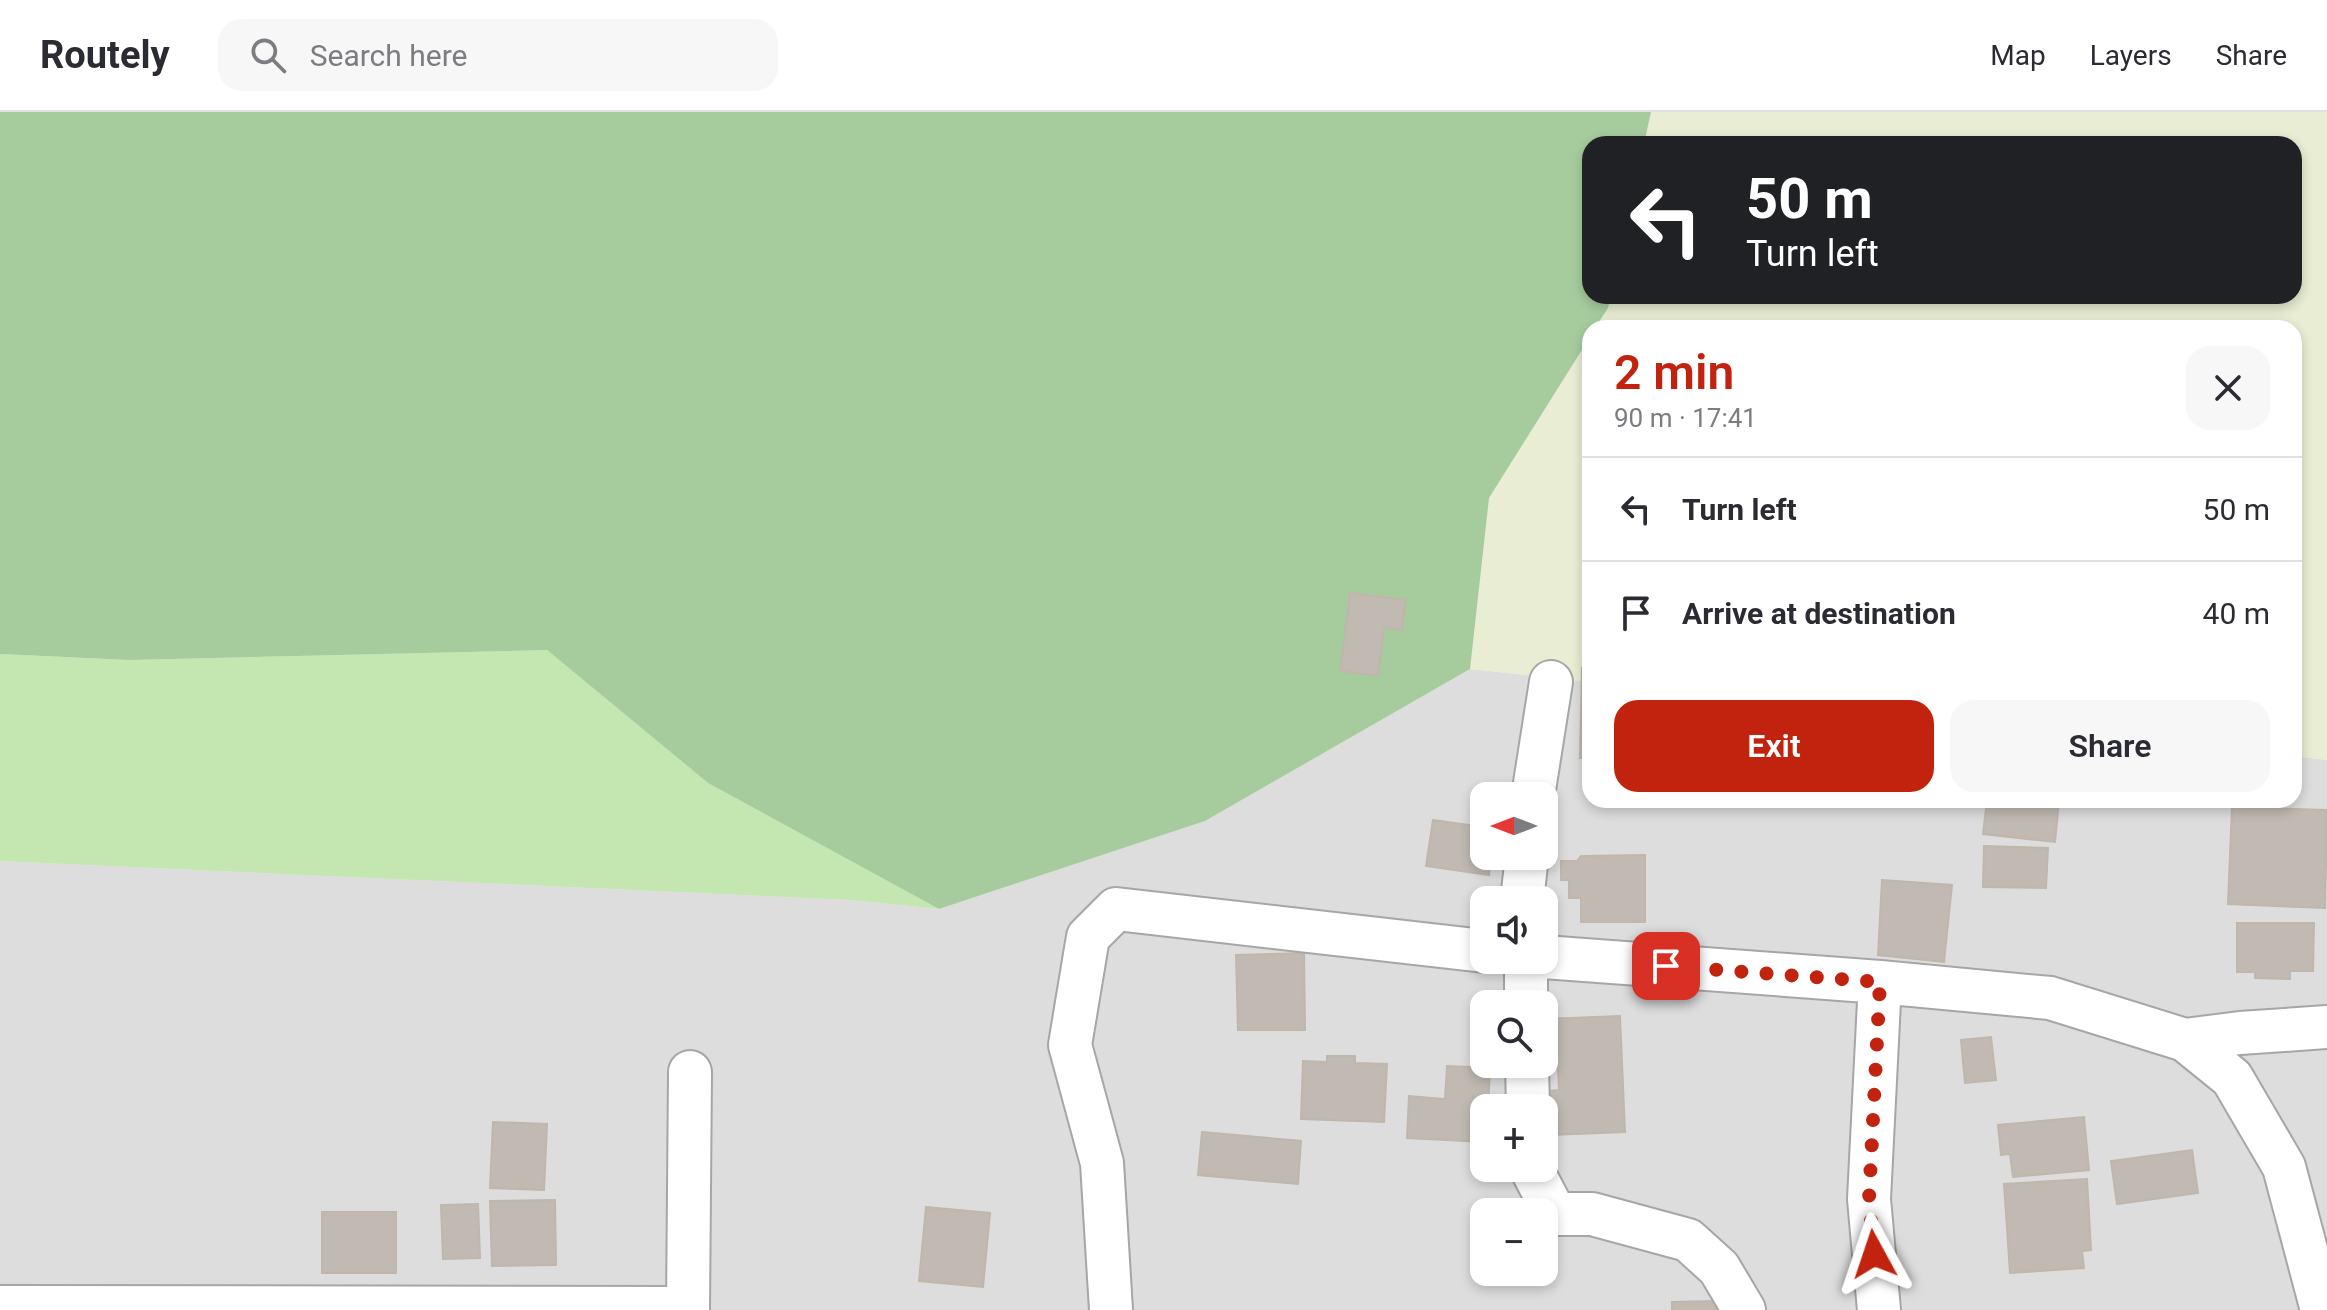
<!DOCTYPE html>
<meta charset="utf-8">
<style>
body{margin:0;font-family:Roboto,sans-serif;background:#f7f7f7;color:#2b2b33;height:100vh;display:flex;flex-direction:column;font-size:30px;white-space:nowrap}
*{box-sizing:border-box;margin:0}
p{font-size:26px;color:#7c7c81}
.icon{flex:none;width:44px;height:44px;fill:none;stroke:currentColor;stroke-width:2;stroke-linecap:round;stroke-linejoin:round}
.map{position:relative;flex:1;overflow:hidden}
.panel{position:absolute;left:1582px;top:208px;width:720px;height:488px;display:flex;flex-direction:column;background:#fff;border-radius:24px;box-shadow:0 4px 12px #0003}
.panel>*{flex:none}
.guide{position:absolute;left:1582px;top:24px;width:720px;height:168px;border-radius:24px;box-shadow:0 4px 12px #0003;background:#202124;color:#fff;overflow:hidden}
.needle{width:52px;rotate:270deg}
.buttons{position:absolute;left:1470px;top:670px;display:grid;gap:16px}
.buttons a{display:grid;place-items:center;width:88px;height:88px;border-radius:16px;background:#fff;box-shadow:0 4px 12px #0003;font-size:40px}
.pin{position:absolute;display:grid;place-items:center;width:68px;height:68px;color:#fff;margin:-34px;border-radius:16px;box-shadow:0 4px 12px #0006}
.me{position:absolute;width:88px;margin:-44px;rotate:355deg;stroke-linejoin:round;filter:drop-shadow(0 0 6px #0008)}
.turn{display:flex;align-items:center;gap:28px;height:168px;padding:0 32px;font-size:36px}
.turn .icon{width:104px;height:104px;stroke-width:2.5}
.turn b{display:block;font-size:56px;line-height:68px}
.round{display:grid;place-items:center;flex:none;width:84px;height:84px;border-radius:24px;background:#f7f7f7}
.overview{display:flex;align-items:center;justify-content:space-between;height:136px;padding:0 32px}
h1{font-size:48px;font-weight:600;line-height:60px;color:#c1230e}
.cta{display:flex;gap:16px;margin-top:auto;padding:16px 32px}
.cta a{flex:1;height:92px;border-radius:24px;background:#c1230e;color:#fff;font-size:32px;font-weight:600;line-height:92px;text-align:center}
.cta a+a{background:#f7f7f7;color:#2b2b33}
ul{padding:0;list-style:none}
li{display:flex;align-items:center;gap:24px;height:104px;padding:0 32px;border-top:2px solid #e1e1e2}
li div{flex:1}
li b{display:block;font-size:30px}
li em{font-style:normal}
header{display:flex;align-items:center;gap:48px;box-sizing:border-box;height:112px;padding:0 40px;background:#fff;border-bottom:2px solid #e1e1e2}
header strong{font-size:38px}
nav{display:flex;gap:44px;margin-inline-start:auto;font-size:28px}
.search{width:560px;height:72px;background:#f7f7f7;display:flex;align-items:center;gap:20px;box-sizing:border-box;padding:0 28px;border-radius:24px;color:#7c7c81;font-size:30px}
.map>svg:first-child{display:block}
.residential{fill:#ddd;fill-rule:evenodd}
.farmland{fill:#e8edd3}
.grass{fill:#c4e6b0}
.forest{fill:#a6cc9e}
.building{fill:#c0bab3;stroke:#c0b6aa;stroke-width:2}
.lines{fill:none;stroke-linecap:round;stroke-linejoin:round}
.minor-casing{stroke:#a6a6a6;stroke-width:46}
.minor{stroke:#fff;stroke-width:42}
.route{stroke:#c1230e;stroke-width:14;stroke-dasharray:0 25.2}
</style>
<header>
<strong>Routely</strong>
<div class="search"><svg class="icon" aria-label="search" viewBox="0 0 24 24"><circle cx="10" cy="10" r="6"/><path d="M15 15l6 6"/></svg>Search here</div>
<nav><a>Map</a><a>Layers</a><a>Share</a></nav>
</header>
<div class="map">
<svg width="2327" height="1198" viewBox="0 0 2327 1198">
<rect width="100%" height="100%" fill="#efeee7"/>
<path class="residential" d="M1470 557 1590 570V688H2294V644L2327 648V1198H0V749L851 788 939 797 1205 709ZM1484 684H1544V744H1484ZM1484 788H1544V848H1484ZM1484 892H1544V952H1484ZM1484 996H1544V1056H1484ZM1484 1100H1544V1160H1484Z"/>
<path class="farmland" d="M1651 0H2327V648L2294 644V216H1595L1608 196 1611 184H2294V32H1644Z
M1590 225V570L1470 557 1489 386Z"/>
<path class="grass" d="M547 538 708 671 939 797 851 788 0 749V542L129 548Z"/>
<path class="forest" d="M0 0H1651L1644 32H1590V184H1611L1608 196 1595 216H1590V225L1489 386 1470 557 1205 709 939 797 708 671 547 538 129 548 0 542Z"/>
<path class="building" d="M1350 481 1406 488 1402 518 1384 516 1378 564 1340 559Z
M1582 556H1590V646H1580Z
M1987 688 2059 690 2055 730 1983 722Z
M2232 695 2327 698 2325 796 2228 792Z
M1433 708 1484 715V744H1491L1489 763 1426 754Z
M1984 734 2048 736 2046 776 1983 775Z
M1645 743V810H1581V786H1569V768H1561V749H1577L1581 744Z
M1882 768 1952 773 1944 850 1878 843Z
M2237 811H2314L2313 859H2290V867L2255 866V860H2237Z
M1304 841 1305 918H1238L1236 843Z
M1620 904 1625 1020 1550 1023 1548 979 1559 978 1558 956 1544 957V907Z
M1991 925 1996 968 1965 971 1961 928Z
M1327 944H1355V951L1387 952 1384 1010 1301 1007 1303 949 1327 950Z
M1447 954 1490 956 1488 996H1484V1030L1407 1026 1409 984 1445 987Z
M2084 1005 2089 1058 2013 1065 2010 1042 2001 1043 1998 1013Z
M493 1010 547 1012 544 1078 490 1076Z
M1202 1020 1301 1029 1298 1072 1198 1063Z
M2192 1038 2198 1081 2117 1092 2111 1049Z
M2087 1067 2091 1138 2082 1139 2084 1156 2010 1161 2004 1072Z
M555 1088 556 1153 492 1154 490 1089Z
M478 1092 480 1146 443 1147 441 1093Z
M926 1095 990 1101 983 1175 919 1169Z
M322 1100H396V1161H322Z
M1716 1189V1198H1672V1190Z"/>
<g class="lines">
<g class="minor-casing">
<path id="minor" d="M1533 684 1551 570
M1522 788 1527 744
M1544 845 1880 870
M1526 848V892
M2185 928 2240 921 2327 915
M1527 952 1528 996
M1531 1056 1555 1102H1592L1688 1128 1719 1156 1744 1198
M0 1195 688 1196
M688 1198 690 960
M1111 1198 1102 1051 1070 933 1088 825 1116 797 1484 839
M1879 1198 1869 1087 1880 870 2050 886 2185 928 2232 966 2284 1055 2322 1198"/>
</g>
<use href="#minor" class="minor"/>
</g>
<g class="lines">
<path class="route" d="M1666 854 1880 870 1869 1087 1874 1142"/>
</g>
</svg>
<div class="buttons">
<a><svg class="needle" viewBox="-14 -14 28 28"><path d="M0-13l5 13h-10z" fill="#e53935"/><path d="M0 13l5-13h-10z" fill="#7c7c81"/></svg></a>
<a><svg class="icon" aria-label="sound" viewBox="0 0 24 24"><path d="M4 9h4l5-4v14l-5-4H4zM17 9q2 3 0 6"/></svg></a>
<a><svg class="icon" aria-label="search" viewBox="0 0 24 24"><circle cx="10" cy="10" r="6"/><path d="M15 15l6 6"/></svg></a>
<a>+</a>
<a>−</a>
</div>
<div class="pin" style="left:1666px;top:854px;background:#d93025"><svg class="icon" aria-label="arrive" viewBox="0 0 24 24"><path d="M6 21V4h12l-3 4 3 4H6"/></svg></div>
<svg class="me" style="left:1874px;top:1142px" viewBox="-20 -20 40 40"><path d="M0-17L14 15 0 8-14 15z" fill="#c1230e" stroke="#fff" stroke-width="4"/></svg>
<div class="guide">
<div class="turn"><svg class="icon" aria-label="left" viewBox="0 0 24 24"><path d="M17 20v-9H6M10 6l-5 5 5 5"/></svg><div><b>50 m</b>Turn left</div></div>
</div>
<section class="panel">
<div class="overview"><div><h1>2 min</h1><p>90 m · 17:41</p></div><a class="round"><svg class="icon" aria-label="close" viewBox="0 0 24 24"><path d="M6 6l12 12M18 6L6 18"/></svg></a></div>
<ul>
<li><svg class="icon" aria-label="left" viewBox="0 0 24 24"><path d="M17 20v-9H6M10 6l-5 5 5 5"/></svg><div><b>Turn left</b></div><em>50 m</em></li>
<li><svg class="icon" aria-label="arrive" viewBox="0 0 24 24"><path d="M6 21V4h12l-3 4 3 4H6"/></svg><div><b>Arrive at destination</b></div><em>40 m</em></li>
</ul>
<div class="cta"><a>Exit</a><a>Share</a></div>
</section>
</div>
